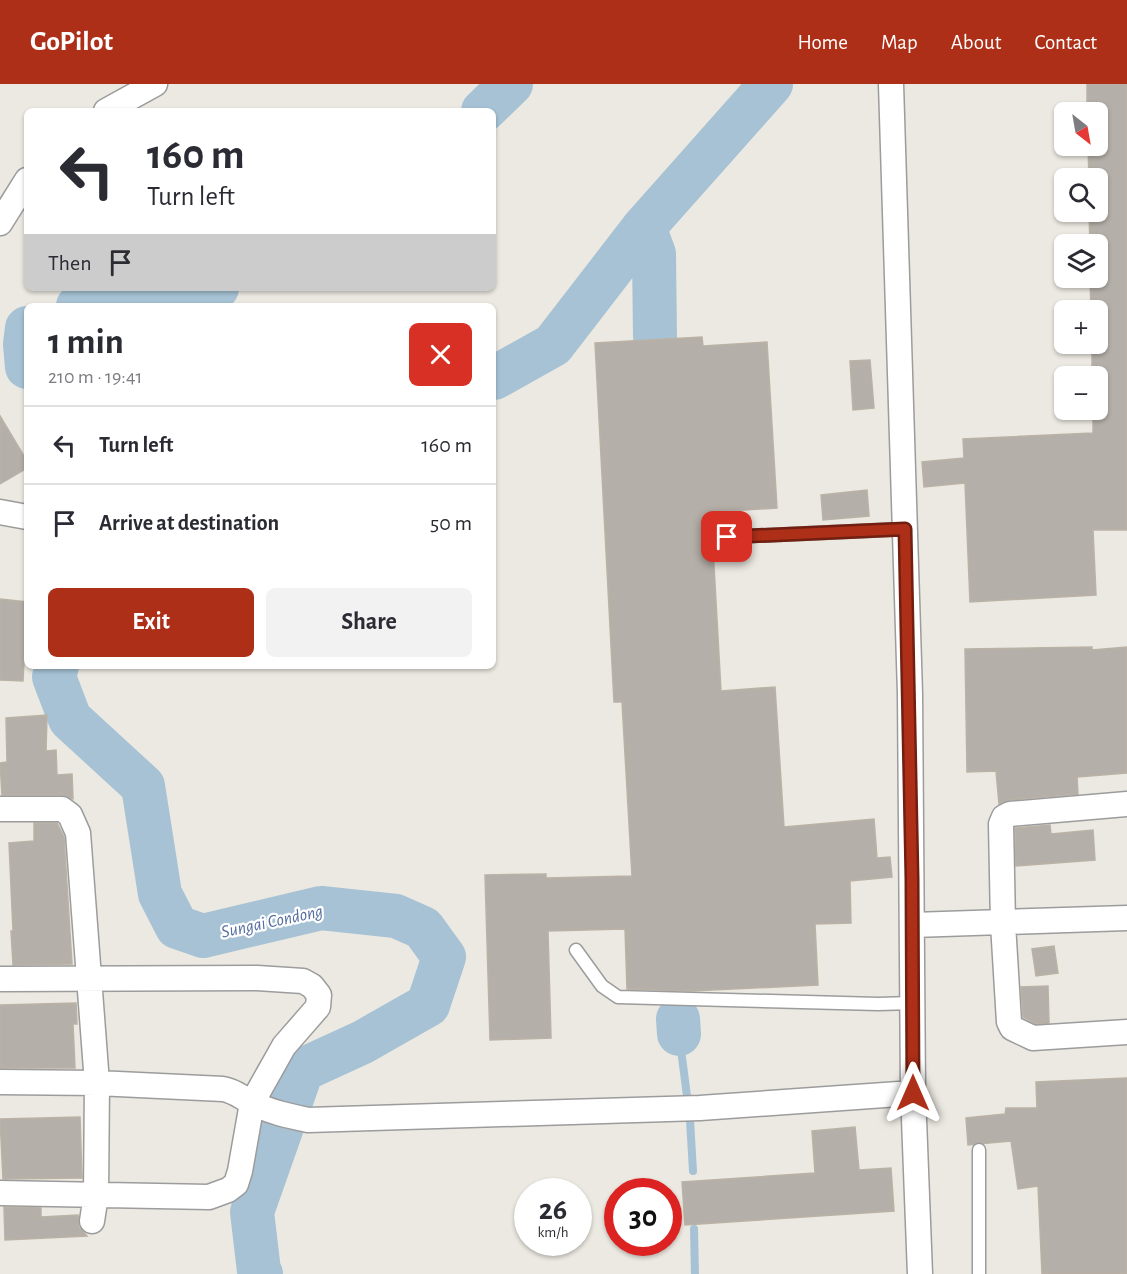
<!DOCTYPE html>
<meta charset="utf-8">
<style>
body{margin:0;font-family:"Alegreya Sans",sans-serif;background:#f2f2f3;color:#2b2b33;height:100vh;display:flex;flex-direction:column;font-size:22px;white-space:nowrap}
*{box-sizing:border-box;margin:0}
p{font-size:20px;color:#7c7c81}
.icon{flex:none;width:33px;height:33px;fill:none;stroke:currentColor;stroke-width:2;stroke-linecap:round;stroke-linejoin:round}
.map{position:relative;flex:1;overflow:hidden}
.sheet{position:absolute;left:24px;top:219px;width:472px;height:366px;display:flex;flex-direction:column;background:#fff;border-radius:9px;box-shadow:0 2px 4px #0004}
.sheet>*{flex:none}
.top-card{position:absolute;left:24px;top:24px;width:472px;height:183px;border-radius:9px;box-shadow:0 2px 4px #0004;background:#fff;color:#2b2b33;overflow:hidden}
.needle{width:39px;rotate:149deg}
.fabs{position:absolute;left:1054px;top:18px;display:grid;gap:12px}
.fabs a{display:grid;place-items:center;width:54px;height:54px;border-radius:9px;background:#fff;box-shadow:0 2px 4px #0004;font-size:30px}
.speed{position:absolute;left:514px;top:1094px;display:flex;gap:12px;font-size:30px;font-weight:700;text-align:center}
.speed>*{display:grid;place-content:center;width:78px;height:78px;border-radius:50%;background:#fff;box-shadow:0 2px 4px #0004;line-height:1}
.speed small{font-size:15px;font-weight:400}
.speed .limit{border:9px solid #d22;background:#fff;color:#111}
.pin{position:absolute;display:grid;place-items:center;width:51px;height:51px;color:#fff;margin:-26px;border-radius:12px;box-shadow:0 3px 9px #0006}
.me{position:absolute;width:66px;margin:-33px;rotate:0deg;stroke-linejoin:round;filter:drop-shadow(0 0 4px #0008)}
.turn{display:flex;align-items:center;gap:21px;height:126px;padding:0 24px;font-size:27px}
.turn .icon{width:78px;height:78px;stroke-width:2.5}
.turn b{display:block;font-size:42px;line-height:51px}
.then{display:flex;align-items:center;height:57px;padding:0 24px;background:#0003;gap:12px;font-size:22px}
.round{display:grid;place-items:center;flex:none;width:63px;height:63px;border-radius:9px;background:#f2f2f3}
.summary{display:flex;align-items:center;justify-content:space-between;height:102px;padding:0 24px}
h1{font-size:36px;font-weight:700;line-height:45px}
.primary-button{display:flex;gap:12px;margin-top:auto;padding:12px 24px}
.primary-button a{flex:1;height:69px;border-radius:9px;background:#ae2f18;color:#fff;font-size:24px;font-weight:700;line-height:69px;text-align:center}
.primary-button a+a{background:#f2f2f3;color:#2b2b33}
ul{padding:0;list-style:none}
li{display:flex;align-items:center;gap:18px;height:78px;padding:0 24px;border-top:2px solid #e1e1e2}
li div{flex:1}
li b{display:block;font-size:22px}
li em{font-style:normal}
header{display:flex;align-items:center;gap:36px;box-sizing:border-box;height:84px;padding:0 30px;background:#ae2f18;color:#fff}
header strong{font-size:28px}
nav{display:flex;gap:33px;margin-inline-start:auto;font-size:21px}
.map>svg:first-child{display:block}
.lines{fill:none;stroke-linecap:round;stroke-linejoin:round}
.stream{stroke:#a6c2d4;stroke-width:8}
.river{stroke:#a6c2d4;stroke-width:44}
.building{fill:#b4afa8;stroke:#bbb2a6;stroke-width:1.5}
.service-casing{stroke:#9c9c9c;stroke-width:15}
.minor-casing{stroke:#9c9c9c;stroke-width:27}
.service{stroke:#fff;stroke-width:12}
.minor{stroke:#fff;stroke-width:24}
.route-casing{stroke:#711f10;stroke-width:15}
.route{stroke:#ae2f18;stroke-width:10}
.labels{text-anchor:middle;stroke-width:4.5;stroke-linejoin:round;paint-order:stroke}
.water-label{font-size:18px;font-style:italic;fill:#546d9d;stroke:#fff}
</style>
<header>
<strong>GoPilot</strong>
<nav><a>Home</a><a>Map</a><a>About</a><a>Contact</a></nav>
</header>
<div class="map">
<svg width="1127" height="1190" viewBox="0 0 1127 1190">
<rect width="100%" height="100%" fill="#ebe9e1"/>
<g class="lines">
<path class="stream" d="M679 950 687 1012
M690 1036 693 1087
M694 1145 695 1190"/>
<path class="river" d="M483 27 511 0
M644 143 654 170 655 253
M78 222 93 219 192 211 217 204
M27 244 25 260 27 283
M494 294 553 261 644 143 771 0
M57 582 54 593 70 635 143 702 160 810 177 843 203 852 321 824 396 832 423 844 444 873 428 921 363 958 302 986 252 1128 259 1187 261 1190
M678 935 679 950"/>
</g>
<path class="building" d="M1087 0H1127V446H1093L1096 511 970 518 965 399 924 403 922 378 964 374 963 355 1093 349V326H1098V292H1092V260H1098V226H1091L1090 194H1098V160H1090L1089 128H1098V94H1089L1088 62H1098V28H1087Z
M702 253 703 262 767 258 777 424 711 428 721 607 775 603 784 743 874 735 877 774 890 773 892 793 850 797 851 839 815 840 818 901 691 907 627 905 625 845 548 847 551 954 490 956 485 791 546 790V794L632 792 622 618H614L595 259Z
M870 276 874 324 853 326 850 277Z
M0 332 27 377V384L0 400Z
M867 406 869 432 823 436 821 411Z
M0 515 27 518 23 597 0 596Z
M1092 563V566L1127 563V689L1077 693 1078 710 1009 716 999 720 996 687 967 688 965 565Z
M47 631 46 667 56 666 57 691 72 690 73 715 62 711H2L0 679 7 678 6 634Z
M34 739H57L64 753 72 880 13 881 11 847H13L9 759 34 757Z
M1050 741 1051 750 1093 746 1095 776 1016 782 1015 744Z
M1054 862 1058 889 1036 892 1032 865Z
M1048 902 1049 939 1036 940 1023 933 1021 903Z
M76 919 77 940H73L75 984H0V921Z
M1127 994V1190H1042L1038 1102 1018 1105 1011 1057 968 1061 966 1034 1005 1030 1006 1024H1037L1036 998Z
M80 1033 82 1094 3 1095 0 1035Z
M855 1043 859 1086 891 1084 894 1127 685 1141 682 1098 815 1089 812 1047Z
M4 1123 41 1124V1133L78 1131 79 1143 87 1152 5 1156Z"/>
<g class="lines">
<g class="service-casing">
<path id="service" d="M727 453 905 445
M576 866 602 902 618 913 878 920 913 919
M979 1066V1190"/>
</g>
<g class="minor-casing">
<path id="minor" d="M891 0 910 610 913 1009 920 1190
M106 27 155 0
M0 139 27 96
M0 428 27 433
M1127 720 1010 730 1004 733 1001 740 1003 840 1009 938 1012 944 1033 954 1127 948
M0 725H62L70 731 78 749 97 999 96 1111 92 1137
M913 841 1127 834
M0 895 257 894 303 897 312 902 319 911 318 923 284 962 252 1019 240 1087 236 1100 228 1106 209 1113 0 1109
M0 998 97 999 223 1005C235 1007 242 1014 253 1019 270 1028 289 1032 308 1036L700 1024 913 1009"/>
</g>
<use href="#service" class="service"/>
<use href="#minor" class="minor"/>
</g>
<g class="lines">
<g class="route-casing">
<path id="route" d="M727 453 905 445 912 795 913 1009"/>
</g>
<use href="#route" class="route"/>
</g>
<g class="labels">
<g class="water-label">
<text transform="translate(272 837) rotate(-12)" y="6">Sungai Condong</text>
</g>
</g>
</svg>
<div class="fabs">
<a><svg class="needle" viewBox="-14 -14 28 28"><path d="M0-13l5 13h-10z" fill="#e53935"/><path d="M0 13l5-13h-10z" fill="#7c7c81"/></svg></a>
<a><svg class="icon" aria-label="search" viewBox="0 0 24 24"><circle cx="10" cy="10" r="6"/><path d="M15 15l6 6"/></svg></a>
<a><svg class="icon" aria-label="layers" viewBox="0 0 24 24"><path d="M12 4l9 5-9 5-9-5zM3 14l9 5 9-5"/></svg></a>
<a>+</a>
<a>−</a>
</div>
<div class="speed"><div>26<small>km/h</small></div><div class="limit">30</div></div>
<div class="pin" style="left:727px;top:453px;background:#d93025"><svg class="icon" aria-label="arrive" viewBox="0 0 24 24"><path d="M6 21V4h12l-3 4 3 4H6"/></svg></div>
<svg class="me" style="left:913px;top:1009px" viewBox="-20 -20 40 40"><path d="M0-17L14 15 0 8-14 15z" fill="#ae2f18" stroke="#fff" stroke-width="4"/></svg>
<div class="top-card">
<div class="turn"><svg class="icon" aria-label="left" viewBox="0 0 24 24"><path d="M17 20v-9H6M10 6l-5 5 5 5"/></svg><div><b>160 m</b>Turn left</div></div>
<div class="then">Then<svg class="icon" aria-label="arrive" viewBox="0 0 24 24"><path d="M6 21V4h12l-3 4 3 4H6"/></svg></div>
</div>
<section class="sheet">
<div class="summary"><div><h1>1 min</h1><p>210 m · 19:41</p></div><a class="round" style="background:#d93025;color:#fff"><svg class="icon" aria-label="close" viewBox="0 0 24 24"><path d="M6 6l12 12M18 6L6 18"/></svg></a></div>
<ul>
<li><svg class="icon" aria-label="left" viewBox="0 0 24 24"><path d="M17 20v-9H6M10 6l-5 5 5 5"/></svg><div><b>Turn left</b></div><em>160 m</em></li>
<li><svg class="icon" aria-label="arrive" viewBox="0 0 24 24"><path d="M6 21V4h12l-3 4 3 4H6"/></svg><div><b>Arrive at destination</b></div><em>50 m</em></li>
</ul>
<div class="primary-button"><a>Exit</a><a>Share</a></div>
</section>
</div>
